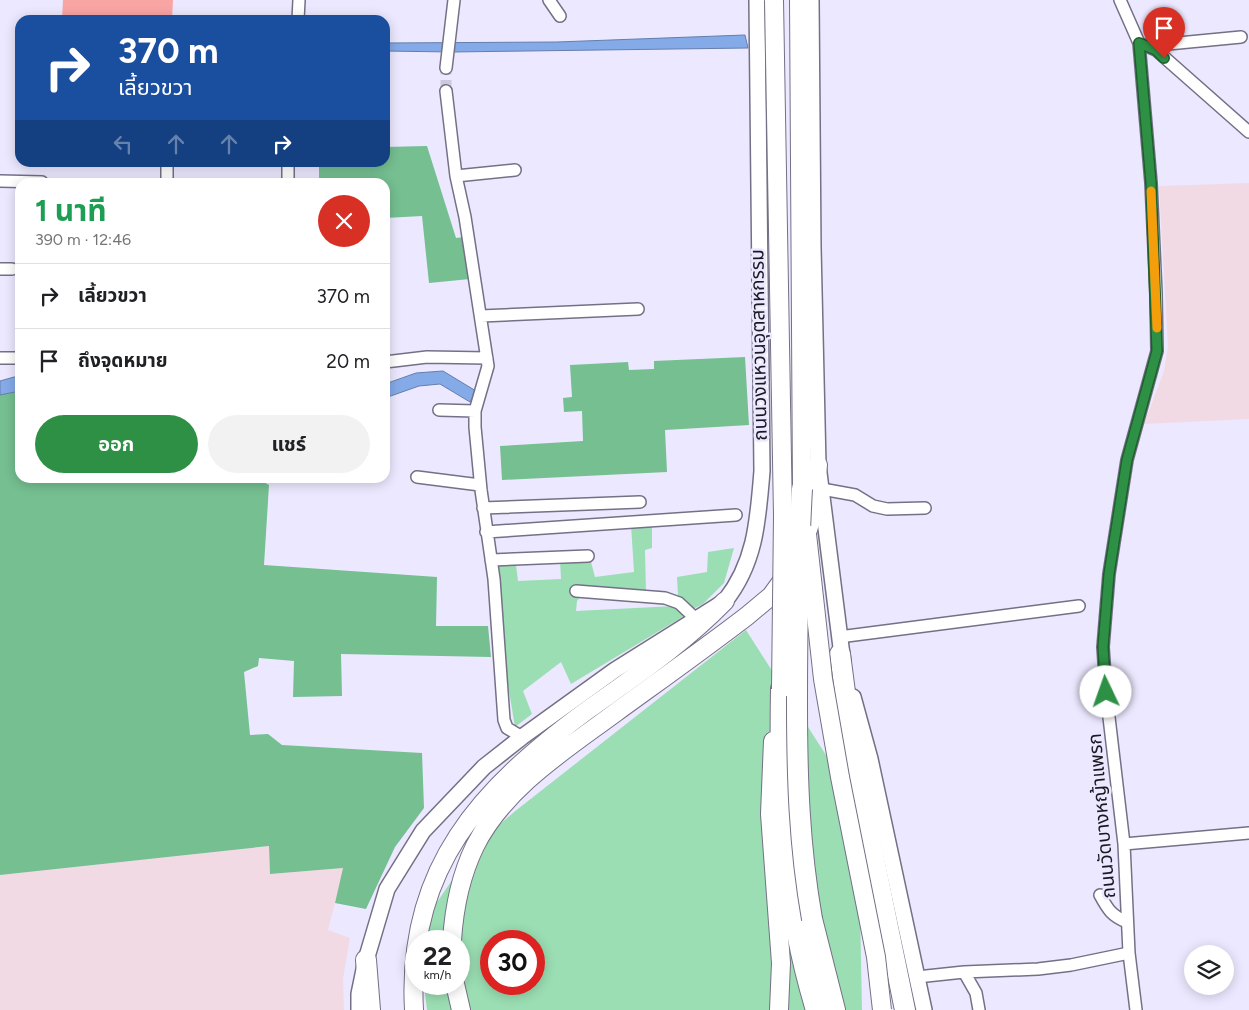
<!DOCTYPE html>
<html lang="th">
<meta charset="utf-8">
<style>
body{margin:0;font-family:Figtree,"Noto Sans Thai",sans-serif;background:#f2f2f2;color:#202124;height:100vh;display:flex;flex-direction:column;font-size:19px;white-space:nowrap}
*{box-sizing:border-box;margin:0}
p{font-size:16px;color:#757577}
.icon{flex:none;width:28px;height:28px;fill:none;stroke:currentColor;stroke-width:2;stroke-linecap:round;stroke-linejoin:round}
.map{position:relative;flex:1;overflow:hidden}
.panel{position:absolute;left:15px;top:178px;width:375px;height:305px;display:flex;flex-direction:column;background:#fff;border-radius:15px;box-shadow:0 2px 12px #0003}
.panel>*{flex:none}
.banner{position:absolute;left:15px;top:15px;width:375px;height:152px;border-radius:15px;box-shadow:0 2px 12px #0003;background:#1a4fa0;color:#fff;overflow:hidden}
.fabs{position:absolute;left:1184px;top:945px;display:grid;gap:10px}
.fabs a{display:grid;place-items:center;width:50px;height:50px;border-radius:50%;background:#fff;box-shadow:0 2px 12px #0003;font-size:25px}
.speed{position:absolute;left:405px;top:930px;display:flex;gap:10px;font-size:25px;font-weight:700;text-align:center}
.speed>*{display:grid;place-content:center;width:65px;height:65px;border-radius:50%;background:#fff;box-shadow:0 2px 12px #0003;line-height:1}
.speed small{font-size:12px;font-weight:400}
.speed .limit{border:8px solid #d22;background:#fff;color:#111}
.pin{position:absolute;display:grid;place-items:center;width:42px;height:42px;color:#fff;margin:-51px -21px;border-radius:50% 50% 50% 0;rotate:-45deg;box-shadow:0 0 5px #0007}
.pin .icon{rotate:45deg}
.me{position:absolute;width:55px;margin:-28px;rotate:357deg;stroke-linejoin:round;filter:drop-shadow(0 0 4px #0008)}
.turn{display:flex;align-items:center;gap:18px;height:105px;padding:0 20px;font-size:22px}
.turn .icon{width:65px;height:65px;stroke-width:2.5}
.turn b{display:block;font-size:35px;line-height:42px}
.lanes{display:flex;align-items:center;height:48px;padding:0 20px;background:#0003;justify-content:center;gap:25px;direction:ltr}
.lanes .off{opacity:.35}
.round{display:grid;place-items:center;flex:none;width:52px;height:52px;border-radius:26px;background:#f2f2f2}
.head{display:flex;align-items:center;justify-content:space-between;height:85px;padding:0 20px}
h1{font-size:30px;font-weight:700;line-height:38px;color:#1e9e55}
.cta{display:flex;gap:10px;margin-top:auto;padding:10px 20px}
.cta a{flex:1;height:58px;border-radius:30px;background:#2d9045;color:#fff;font-size:20px;font-weight:700;line-height:58px;text-align:center}
.cta a+a{background:#f2f2f2;color:#202124}
ul{padding:0;list-style:none}
li{display:flex;align-items:center;gap:15px;height:65px;padding:0 20px;border-top:1px solid #e0e0e0}
li div{flex:1}
li b{display:block;font-size:19px}
li em{font-style:normal}
.map>svg:first-child{display:block}
.industrial{fill:#f2dae4}
.green{fill:#9bdeb3;fill-rule:evenodd}
.forest{fill:#75bf91}
.water{fill:#85aae8;stroke:#657eac}
.building{fill:#f9a5a4}
.lines{fill:none;stroke-linecap:round;stroke-linejoin:round}
.street-tunnel{stroke:#ccc9de;stroke-width:11;stroke-dasharray:11 5.5;stroke-linecap:butt}
.street-casing{stroke:#747085;stroke-width:14}
.secondary-casing{stroke:#747085;stroke-width:18}
.primary-casing{stroke:#747085;stroke-width:20}
.highway-casing{stroke:#747085;stroke-width:22}
.street{stroke:#fff;stroke-width:11}
.secondary{stroke:#fff;stroke-width:15}
.primary{stroke:#fff;stroke-width:18}
.highway{stroke:#fff;stroke-width:20}
.primary-bridge-casing{stroke:#747085;stroke-width:20;stroke-linecap:butt}
.highway-bridge-casing{stroke:#747085;stroke-width:22;stroke-linecap:butt}
.primary-bridge{stroke:#fff;stroke-width:18}
.highway-bridge{stroke:#fff;stroke-width:20}
.route-casing{stroke:#1d5e2d;stroke-width:12}
.route{stroke:#2d9045;stroke-width:9}
.slow{stroke:#f59e0b;stroke-width:9}
.labels{text-anchor:middle;stroke-width:5;stroke-linejoin:round;paint-order:stroke}
.street-label{font-size:19px;fill:#1a1921;stroke:#ece8ff}
</style>
<div class="map">
<svg width="1249" height="1010" viewBox="0 0 1249 1010">
<rect width="100%" height="100%" fill="#ece8ff"/>
<path class="industrial" d="M1249 183V419L1144 424 1164 371 1168 346 1159 186Z
M269 846 270 874 344 868 328 930 350 938 343 979 344 1010H0V875Z"/>
<path class="green" d="M652 524V548L645 550 646 593 640 596 630 589 586 590 577 601 576 611 675 606 684 616 571 684 561 662 523 691 532 714 515 727 508 685 498 566 516 565 518 581 561 579 560 560 590 558 595 577 634 572 631 525Z
M734 548 724 583 703 604 693 609 678 596 677 577 707 572 708 552Z
M746 630 840 777 860 908 862 1010H427L424 984H459V941H420L418 930 476 845 514 812ZM491 941H534V984H491Z"/>
<path class="forest" d="M427 146 456 238 464 237 470 279 429 283 422 216 385 218V182H319V163L385 162V147Z
M745 357 749 425 665 430 667 472 502 480 500 446 583 441 582 411 564 412 563 398 572 397 570 365 628 362 629 370 654 369V361Z
M20 391V478H262V481L269 485 264 565 437 577 436 626H488L491 657 341 654 342 696 293 697 294 661 259 658 258 666 244 672 250 735 268 734 282 745 422 753 424 808 395 847 366 909 335 903 343 868 270 874 269 846 0 875V395Z"/>
<path class="water" d="M745 35 748 48 452 52 385 51V43L557 42Z
M443 371 476 391 470 402 440 384 419 386 385 398V384L416 373Z
M14 377H20V391L0 395V381Z"/>
<path class="building" d="M63 0H173L172 20H62Z"/>
<g class="lines">
<path class="street-tunnel" d="M446 91V68"/>
<g class="street-casing">
<path id="street" d="M549 0 560 16
M1120 0 1139 43 1151 183 1156 293 1157 351 1127 460 1109 574 1103 647 1106 692 1124 844 1129 953 1136 1010
M298 20 299 0
M1139 43 1156 50 1249 132
M1156 50 1168 44 1241 37
M446 68 454 0
M446 91 456 176 465 217 488 366 475 411V427L481 490 494 579 504 720 507 728 522 737
M456 176 515 170
M0 181 42 182
M167 182V162
M288 182V162
M0 269H12
M481 316 638 309
M0 358H20
M385 362 427 357 487 358
M439 410 475 411
M417 477 480 485
M822 489 855 495 873 506 887 509 925 508
M483 508 640 502
M486 532 736 515
M491 560 588 556
M576 591 665 598 679 603 696 619
M839 637 1079 606
M1124 844 1249 833
M1100 895C1108 910 1112 916 1127 922
M964 972 976 993 979 1010
M917 977 964 972 1038 969 1071 965 1129 953"/>
</g>
<g class="secondary-casing">
<path id="secondary" d="M811 0 813 247 818 465 843 663
M853 697 870 759 924 1010
M359 1010V994L366 960 387 889 423 831 484 767 522 737 615 670 725 601C756 562 758 519 762 471L757 0"/>
</g>
<g class="primary-casing">
<path id="primary" d="M799 0 802 489
M804 543 811 520 818 465
M773 741 770 814 781 963 779 1010
M452 941C454 907 460 877 475 846 504 788 565 750 615 713 659 681 704 649 747 616L771 596 787 574
M455 984 461 1010
M414 1010C406 868 481 788 589 709 638 674 683 644 725 601"/>
</g>
<g class="highway-casing">
<path id="highway" d="M840 654 854 761 905 1010
M781 689C779 802 783 901 816 1010
M812 919 835 1010
M366 960 370 1010"/>
</g>
<use href="#street" class="street"/>
<use href="#secondary" class="secondary"/>
<use href="#primary" class="primary"/>
<use href="#highway" class="highway"/>
<g class="primary-bridge-casing">
<path id="primary-bridge" d="M774 0 783 516 781 689
M807 534 823 679 840 777 876 957 882 1010"/>
</g>
<g class="highway-bridge-casing">
<path id="highway-bridge" d="M802 489C798 560 797 631 797 702 797 777 799 845 812 919"/>
</g>
<use href="#primary-bridge" class="primary-bridge"/>
<use href="#highway-bridge" class="highway-bridge"/>
</g>
<g class="lines">
<g class="route-casing">
<path id="route" d="M1106 692 1103 647 1109 574 1127 460 1157 351 1151 183 1139 43 1156 50 1164 58"/>
</g>
<use href="#route" class="route"/>
<path class="slow" d="M1151 191 1157 328"/>
</g>
<g class="labels">
<g class="street-label">
<text transform="translate(758 345) rotate(-91)" y="7">ถนนวงแหวนอุตสาหกรรม</text>
<text transform="translate(1101 816) rotate(-95)" y="7">ถนนวัดบางหญ้าแพรก</text>
</g>
</g>
</svg>
<div class="fabs">
<a><svg class="icon" aria-label="layers" viewBox="0 0 24 24"><path d="M12 4l9 5-9 5-9-5zM3 14l9 5 9-5"/></svg></a>
</div>
<div class="speed"><div>22<small>km/h</small></div><div class="limit">30</div></div>
<div class="pin" style="left:1164px;top:58px;background:#d93025"><svg class="icon" aria-label="arrive" viewBox="0 0 24 24"><path d="M6 21V4h12l-3 4 3 4H6"/></svg></div>
<svg class="me" style="left:1106px;top:692px" viewBox="-20 -20 40 40"><circle r="19" fill="#fff"/><path d="M0-13L10 11 0 6-10 11z" fill="#2d9045"/></svg>
<div class="banner">
<div class="turn"><svg class="icon" aria-label="right" viewBox="0 0 24 24"><path d="M7 20v-9h11M14 6l5 5-5 5"/></svg><div><b>370 m</b>เลี้ยวขวา</div></div>
<div class="lanes"><svg class="icon off" aria-label="left" viewBox="0 0 24 24"><path d="M17 20v-9H6M10 6l-5 5 5 5"/></svg><svg class="icon off" aria-label="ahead" viewBox="0 0 24 24"><path d="M12 20V5M6 11l6-6 6 6"/></svg><svg class="icon off" aria-label="ahead" viewBox="0 0 24 24"><path d="M12 20V5M6 11l6-6 6 6"/></svg><svg class="icon" aria-label="right" viewBox="0 0 24 24"><path d="M7 20v-9h11M14 6l5 5-5 5"/></svg></div>
</div>
<section class="panel">
<div class="head"><div><h1>1 นาที</h1><p>390 m · 12:46</p></div><a class="round" style="background:#d93025;color:#fff"><svg class="icon" aria-label="close" viewBox="0 0 24 24"><path d="M6 6l12 12M18 6L6 18"/></svg></a></div>
<ul>
<li><svg class="icon" aria-label="right" viewBox="0 0 24 24"><path d="M7 20v-9h11M14 6l5 5-5 5"/></svg><div><b>เลี้ยวขวา</b></div><em>370 m</em></li>
<li><svg class="icon" aria-label="arrive" viewBox="0 0 24 24"><path d="M6 21V4h12l-3 4 3 4H6"/></svg><div><b>ถึงจุดหมาย</b></div><em>20 m</em></li>
</ul>
<div class="cta"><a>ออก</a><a>แชร์</a></div>
</section>
</div>
